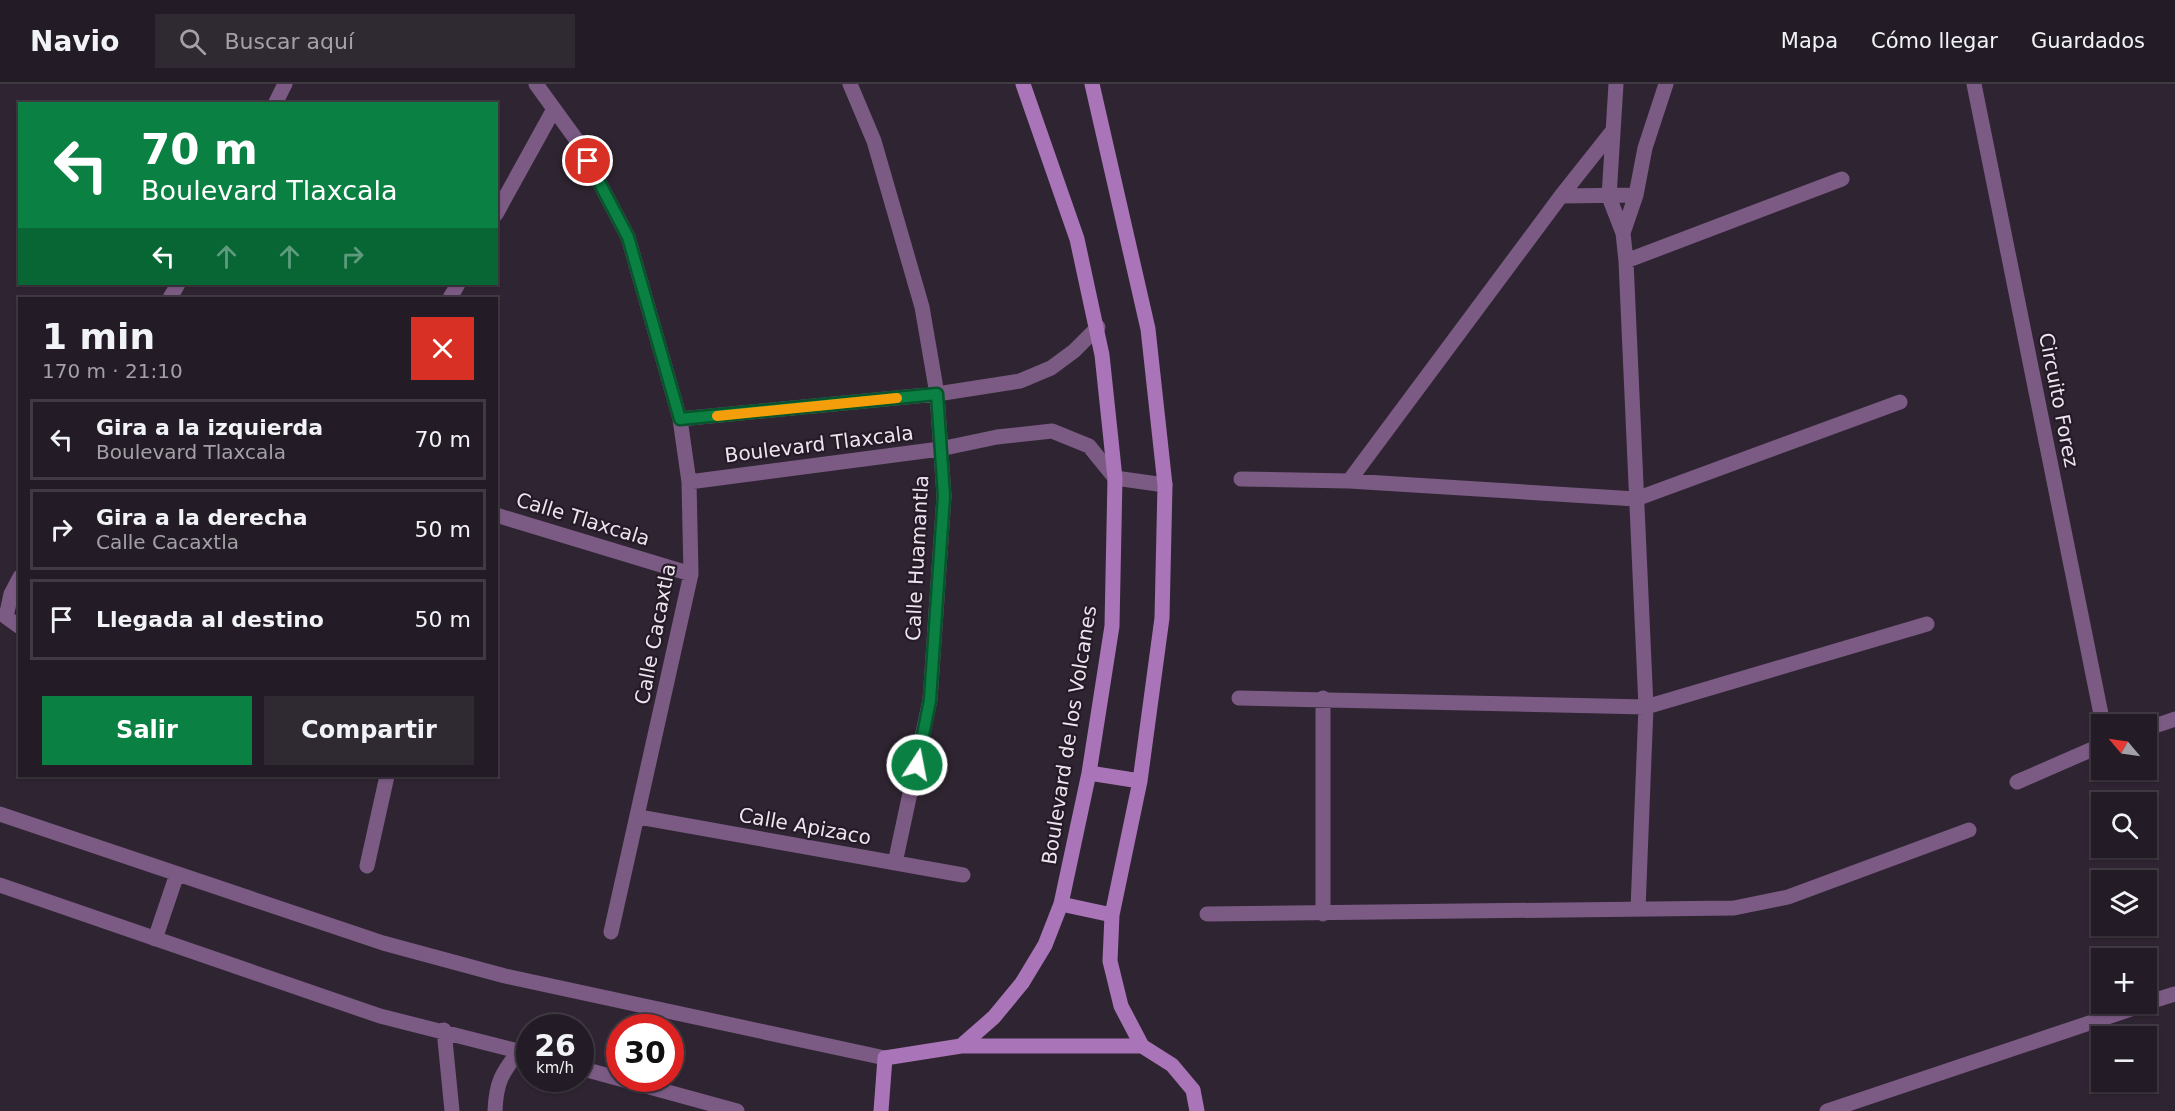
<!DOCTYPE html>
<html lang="es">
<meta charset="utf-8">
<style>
body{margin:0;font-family:"DejaVu Sans",sans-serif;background:#2f2932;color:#f1f3f6;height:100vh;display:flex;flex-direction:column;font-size:22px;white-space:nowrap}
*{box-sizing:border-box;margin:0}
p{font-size:20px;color:#a3a1a7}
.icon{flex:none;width:33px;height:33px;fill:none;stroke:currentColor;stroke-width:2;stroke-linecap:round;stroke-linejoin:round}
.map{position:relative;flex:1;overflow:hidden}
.sheet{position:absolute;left:18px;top:213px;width:480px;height:480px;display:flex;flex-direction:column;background:#231c26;border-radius:0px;box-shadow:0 2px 4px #0004,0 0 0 2px #403a43}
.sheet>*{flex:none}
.top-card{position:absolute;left:18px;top:18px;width:480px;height:183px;border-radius:0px;box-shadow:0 2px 4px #0004,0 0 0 2px #403a43;background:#0b8043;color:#fff;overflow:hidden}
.needle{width:39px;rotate:299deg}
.fabs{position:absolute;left:2091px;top:630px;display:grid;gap:12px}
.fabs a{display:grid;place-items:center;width:66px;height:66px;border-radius:0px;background:#231c26;box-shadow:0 2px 4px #0004,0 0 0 2px #403a43;font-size:30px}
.speed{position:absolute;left:516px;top:930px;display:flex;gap:12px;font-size:30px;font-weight:700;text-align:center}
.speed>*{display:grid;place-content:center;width:78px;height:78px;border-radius:50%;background:#231c26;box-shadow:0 2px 4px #0004,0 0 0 2px #403a43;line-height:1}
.speed small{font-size:15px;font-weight:400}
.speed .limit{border:9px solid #d22;background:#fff;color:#111}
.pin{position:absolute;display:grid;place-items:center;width:51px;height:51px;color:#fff;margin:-26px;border:3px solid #fff;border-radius:50%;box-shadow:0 2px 6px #0007}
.me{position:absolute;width:66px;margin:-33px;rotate:11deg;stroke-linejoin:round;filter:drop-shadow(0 0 4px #0008)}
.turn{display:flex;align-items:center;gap:21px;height:126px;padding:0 24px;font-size:27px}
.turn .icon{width:78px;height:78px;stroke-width:2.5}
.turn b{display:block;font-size:42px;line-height:51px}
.lanes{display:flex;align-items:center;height:57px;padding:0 24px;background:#0003;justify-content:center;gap:30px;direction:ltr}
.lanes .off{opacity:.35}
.round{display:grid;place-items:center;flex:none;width:63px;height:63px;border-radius:0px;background:#2f2932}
.overview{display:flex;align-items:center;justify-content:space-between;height:102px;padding:0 24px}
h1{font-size:36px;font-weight:700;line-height:45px}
.button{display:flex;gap:12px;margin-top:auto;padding:12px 24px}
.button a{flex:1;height:69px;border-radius:0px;background:#0b8043;color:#fff;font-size:24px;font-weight:700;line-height:69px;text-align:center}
.button a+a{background:#2f2932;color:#f1f3f6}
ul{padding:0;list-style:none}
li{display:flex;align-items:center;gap:18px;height:81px;margin:0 12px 9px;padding:0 12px;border:3px solid #403a43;border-radius:0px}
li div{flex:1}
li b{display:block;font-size:22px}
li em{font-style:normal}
header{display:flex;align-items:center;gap:36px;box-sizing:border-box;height:84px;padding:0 30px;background:#231c26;border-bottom:2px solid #403a43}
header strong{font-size:28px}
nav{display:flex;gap:33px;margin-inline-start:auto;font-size:21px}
.search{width:420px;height:54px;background:#2f2932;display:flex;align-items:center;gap:15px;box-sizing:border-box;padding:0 21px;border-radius:0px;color:#a3a1a7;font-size:22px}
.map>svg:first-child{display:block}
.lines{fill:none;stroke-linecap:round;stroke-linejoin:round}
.street{stroke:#7b5a84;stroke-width:15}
.secondary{stroke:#a975b8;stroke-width:15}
.route-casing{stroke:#07532c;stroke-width:15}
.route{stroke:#0b8043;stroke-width:10}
.slow{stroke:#f59e0b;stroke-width:10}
.labels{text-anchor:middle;stroke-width:4.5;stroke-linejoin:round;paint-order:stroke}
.street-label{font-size:20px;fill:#ece5ee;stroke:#251b28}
</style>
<header>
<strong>Navio</strong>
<div class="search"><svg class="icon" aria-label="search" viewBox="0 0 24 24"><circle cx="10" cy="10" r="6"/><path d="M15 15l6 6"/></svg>Buscar aquí</div>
<nav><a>Mapa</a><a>Cómo llegar</a><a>Guardados</a></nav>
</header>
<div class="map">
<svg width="2175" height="1027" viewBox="0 0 2175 1027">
<rect width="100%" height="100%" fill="#2f2532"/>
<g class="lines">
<path class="street" d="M536 0 578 58 628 153 680 335 689 398 691 490 611 848
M850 0 874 57 922 223 937 310 944 412 930 616 895 779
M1616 0 1609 113 1623 149 1626 177 1646 623 1638 825
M1974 0 2103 640
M275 20 285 0
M1561 112 1636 111
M496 130 554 25
M1623 149 1636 111 1645 64 1666 0
M1626 177 1842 95
M170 214 178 200
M450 214 458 200
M680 335 937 310 1020 297 1051 284 1074 267 1098 243
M1241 395 1349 397 1636 415 1900 318
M1349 397 1561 112 1611 49
M689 398 940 365 997 353 1052 347 1089 362 1115 394 1165 401
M496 431 691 490
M20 493 11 510 6 533 20 543
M1239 614 1646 623 1927 540
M1323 614V830
M2146 645 2175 635
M2017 698 2102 661
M0 730 383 859 505 892 885 974
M639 733 963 791
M367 782 387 692
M0 801 380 932 530 970
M1207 830 1734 824 1788 813 1969 746
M155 855 177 790
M2146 919 2175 910
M444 946 452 1027
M580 984 737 1027
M495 1027C496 998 502 989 519 967
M1827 1027 2146 920"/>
<path class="secondary" d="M1092 0 1148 245 1165 401 1162 534 1140 697 1112 831 1110 877 1121 922 1142 962
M1089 689 1140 697
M1061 820 1112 831
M961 962 994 933 1022 899 1045 861 1061 820 1089 689 1112 542 1115 394 1102 271 1077 155 1023 0
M881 1027 885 974 961 962H1142L1172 981 1193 1006 1197 1027"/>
</g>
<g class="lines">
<g class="route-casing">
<path id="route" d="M588 77 628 153 680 335 937 310 944 412 930 616 917 681"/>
</g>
<use href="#route" class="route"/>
<path class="slow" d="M717 332 897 314"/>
</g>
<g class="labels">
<g class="street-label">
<text transform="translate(2059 316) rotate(79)" y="7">Circuito Forez</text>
<text transform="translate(819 360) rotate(-7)" y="7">Boulevard Tlaxcala</text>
<text transform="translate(583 435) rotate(17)" y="7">Calle Tlaxcala</text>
<text transform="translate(917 474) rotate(-87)" y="7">Calle Huamantla</text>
<text transform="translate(655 550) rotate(-79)" y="7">Calle Cacaxtla</text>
<text transform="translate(1069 651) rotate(-81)" y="7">Boulevard de los Volcanes</text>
<text transform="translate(805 742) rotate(10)" y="7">Calle Apizaco</text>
</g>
</g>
</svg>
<div class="fabs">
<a><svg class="needle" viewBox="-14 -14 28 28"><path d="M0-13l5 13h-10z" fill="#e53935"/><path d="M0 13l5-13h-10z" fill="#a3a1a7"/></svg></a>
<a><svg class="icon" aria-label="search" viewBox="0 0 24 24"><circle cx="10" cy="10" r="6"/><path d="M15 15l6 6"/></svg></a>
<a><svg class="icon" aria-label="layers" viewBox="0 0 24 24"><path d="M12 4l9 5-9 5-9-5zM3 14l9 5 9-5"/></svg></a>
<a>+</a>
<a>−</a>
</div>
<div class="speed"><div>26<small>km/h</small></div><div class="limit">30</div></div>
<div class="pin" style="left:588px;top:77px;background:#d93025"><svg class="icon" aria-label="arrive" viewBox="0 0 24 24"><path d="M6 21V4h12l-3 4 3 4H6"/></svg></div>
<svg class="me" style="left:917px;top:681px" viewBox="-20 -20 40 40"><circle r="17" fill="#0b8043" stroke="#fff" stroke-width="3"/><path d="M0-11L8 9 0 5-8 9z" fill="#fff"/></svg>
<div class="top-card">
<div class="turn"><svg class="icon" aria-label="left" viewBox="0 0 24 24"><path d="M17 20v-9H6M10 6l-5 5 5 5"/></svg><div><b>70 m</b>Boulevard Tlaxcala</div></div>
<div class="lanes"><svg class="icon" aria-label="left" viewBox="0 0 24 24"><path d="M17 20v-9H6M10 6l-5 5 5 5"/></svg><svg class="icon off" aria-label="ahead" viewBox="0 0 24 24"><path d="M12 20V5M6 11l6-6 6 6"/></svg><svg class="icon off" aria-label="ahead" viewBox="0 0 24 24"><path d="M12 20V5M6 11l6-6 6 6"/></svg><svg class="icon off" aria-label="right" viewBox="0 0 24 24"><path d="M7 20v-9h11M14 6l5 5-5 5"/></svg></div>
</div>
<section class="sheet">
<div class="overview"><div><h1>1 min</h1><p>170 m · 21:10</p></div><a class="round" style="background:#d93025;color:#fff"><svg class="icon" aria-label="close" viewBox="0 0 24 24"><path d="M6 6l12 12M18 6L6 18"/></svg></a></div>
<ul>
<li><svg class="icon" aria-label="left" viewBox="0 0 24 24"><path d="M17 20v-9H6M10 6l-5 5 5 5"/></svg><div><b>Gira a la izquierda</b><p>Boulevard Tlaxcala</p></div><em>70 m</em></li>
<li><svg class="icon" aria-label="right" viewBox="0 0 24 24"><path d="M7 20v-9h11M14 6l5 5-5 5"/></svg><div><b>Gira a la derecha</b><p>Calle Cacaxtla</p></div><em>50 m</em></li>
<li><svg class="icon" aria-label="arrive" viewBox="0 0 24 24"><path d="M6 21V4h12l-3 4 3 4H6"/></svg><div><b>Llegada al destino</b></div><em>50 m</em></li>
</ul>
<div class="button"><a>Salir</a><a>Compartir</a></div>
</section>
</div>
